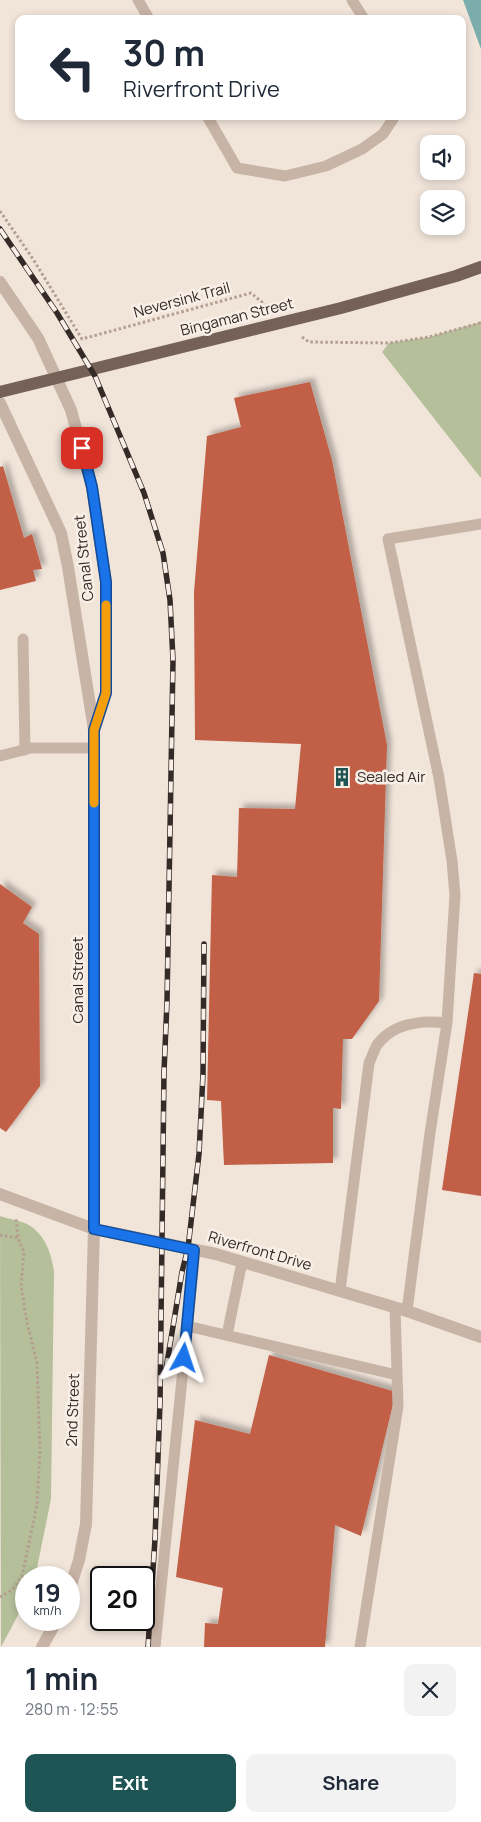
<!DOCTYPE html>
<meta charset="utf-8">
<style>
body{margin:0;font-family:Manrope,sans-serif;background:#f2f2f3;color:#1f2937;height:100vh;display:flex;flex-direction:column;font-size:19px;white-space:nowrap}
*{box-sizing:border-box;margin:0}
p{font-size:16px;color:#747a83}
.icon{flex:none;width:28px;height:28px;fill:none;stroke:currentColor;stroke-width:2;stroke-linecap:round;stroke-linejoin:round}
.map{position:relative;height:1647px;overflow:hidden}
.drawer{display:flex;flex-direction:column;background:#fff;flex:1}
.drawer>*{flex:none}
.guide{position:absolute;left:15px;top:15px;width:451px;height:105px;border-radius:10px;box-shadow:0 2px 8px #0003;background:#fff;color:#1f2937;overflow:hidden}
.fabs{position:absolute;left:420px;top:135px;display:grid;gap:10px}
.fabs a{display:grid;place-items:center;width:45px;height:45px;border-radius:10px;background:#fff;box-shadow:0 2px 8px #0003;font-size:25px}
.speed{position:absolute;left:15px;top:1566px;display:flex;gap:10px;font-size:25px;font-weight:700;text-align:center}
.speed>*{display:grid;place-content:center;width:65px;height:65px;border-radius:50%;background:#fff;box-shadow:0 2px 8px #0003;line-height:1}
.speed small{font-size:12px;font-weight:400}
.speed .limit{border:2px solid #111;border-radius:8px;background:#fff;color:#111}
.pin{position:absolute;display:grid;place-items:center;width:42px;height:42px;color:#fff;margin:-21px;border-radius:10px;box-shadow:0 2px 8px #0006}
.me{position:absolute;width:55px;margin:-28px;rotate:5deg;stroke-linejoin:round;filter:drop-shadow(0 0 4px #0008)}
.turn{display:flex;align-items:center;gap:18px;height:105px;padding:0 25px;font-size:22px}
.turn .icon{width:65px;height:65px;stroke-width:2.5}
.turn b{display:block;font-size:35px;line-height:42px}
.round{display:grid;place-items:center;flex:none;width:52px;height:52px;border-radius:10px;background:#f2f2f3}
.headline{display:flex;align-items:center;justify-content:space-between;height:85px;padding:0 25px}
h1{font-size:30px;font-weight:700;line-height:38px}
.cta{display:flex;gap:10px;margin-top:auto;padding:10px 25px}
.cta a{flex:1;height:58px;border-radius:10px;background:#1e5454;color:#fff;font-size:20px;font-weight:700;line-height:58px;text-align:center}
.cta a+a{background:#f2f2f3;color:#1f2937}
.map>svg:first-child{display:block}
.green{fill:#b5bf9a}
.water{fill:#7aadac}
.building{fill:#c25e46;filter:url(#shadow)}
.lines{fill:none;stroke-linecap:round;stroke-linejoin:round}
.path{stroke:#b49e91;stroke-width:3;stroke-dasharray:2.5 2.5;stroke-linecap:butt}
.service{stroke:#c8b4a6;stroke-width:11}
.minor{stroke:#c8b4a6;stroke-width:12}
.tertiary{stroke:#c8b4a6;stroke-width:12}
.primary{stroke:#766158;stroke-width:12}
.rail-casing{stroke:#342a27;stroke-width:5.5}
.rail{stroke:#f8efe6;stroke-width:4;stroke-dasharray:11;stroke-linecap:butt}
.route-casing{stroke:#114b97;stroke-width:12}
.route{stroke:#1a73e8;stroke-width:9}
.slow{stroke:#f59e0b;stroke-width:9}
.labels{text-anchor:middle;stroke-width:5;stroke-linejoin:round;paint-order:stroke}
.street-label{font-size:15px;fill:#342a27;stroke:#f8efe6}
.poi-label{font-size:15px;fill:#342a27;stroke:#f8efe6;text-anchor:start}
</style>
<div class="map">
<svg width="481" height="1647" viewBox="0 0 481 1647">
<defs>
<filter id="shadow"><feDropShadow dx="4.5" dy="-4.5" stdDeviation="2.5" flood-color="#0004"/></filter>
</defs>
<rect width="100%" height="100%" fill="#f1e5da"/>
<path class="green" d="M481 322V477H480L382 352 389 343 429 337Z
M0 1216C8 1219 19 1220 27 1224 45 1234 51 1252 54 1271L51 1499 36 1573 34 1577 26 1578V1596L17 1617 1 1647Z"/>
<path class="water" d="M463 0H481V49Z"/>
<path class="building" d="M310 382 332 460 387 745 379 1001 352 1039H343L341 1109 333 1108V1163L224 1165 221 1101 207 1100 212 875 237 877 239 808 295 809 301 744 195 740 194 592 207 436 241 427 234 398Z
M3 466 24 538 32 534 42 569 33 570 36 581 0 590V467Z
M0 884 32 907 23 923 39 934 40 1086 6 1132 0 1128Z
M474 973 481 974V1196L442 1190Z
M269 1355 396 1392 361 1536 335 1525 325 1647H204L205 1623 218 1624 223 1588 176 1577 195 1420 250 1434Z"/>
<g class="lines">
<path class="path" d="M0 211 33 259 82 339 251 293 269 308
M302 337 309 342 389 343 429 337 480 323 481 325
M0 1235 18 1238
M0 1597 12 1590 22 1576 37 1505 40 1450 37 1363 27 1322 21 1286 24 1252 18 1238 16 1219"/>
<path class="service" d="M138 0 149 19
M352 0 364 19
M207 116 237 168 285 176 326 166 362 149 383 134 395 116
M23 639 25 750
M0 756 31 748H94
M447 1023 455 895 452 861 439 778 388 539 481 524
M340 1291 369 1063C372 1057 374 1050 377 1045 393 1023 422 1020 447 1023L430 1133 407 1311
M187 1326 397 1375
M227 1335 242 1262
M155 1647 195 1250
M360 1647 398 1406 395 1308"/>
<path class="minor" d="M0 1194 94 1229 216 1254 407 1311 481 1337"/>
<path class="tertiary" d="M0 282 38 338 71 410 92 487 106 582V693L95 728
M0 403 61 533 68 567 94 730V1229L86 1524 79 1560 69 1591
M42 1647 57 1620"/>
<path class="primary" d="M0 392 341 308 456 276 481 267"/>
<g class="rail-casing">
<path id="rail" d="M0 229 57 313 95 376 144 493 163 553 170 600 173 660 167 1002 164 1072 160 1403 155 1539 148 1647
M166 1369 182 1272 188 1248 199 1154 203 1074 204 944"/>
</g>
<use href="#rail" class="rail"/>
</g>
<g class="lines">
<g class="route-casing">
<path id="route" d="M82 448 92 487 106 582V693L94 730V1229L194 1250 184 1358"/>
</g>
<use href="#route" class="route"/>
<path class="slow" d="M94 803V730L106 693V605"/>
</g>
<defs>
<g id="building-bare" transform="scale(1.5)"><path d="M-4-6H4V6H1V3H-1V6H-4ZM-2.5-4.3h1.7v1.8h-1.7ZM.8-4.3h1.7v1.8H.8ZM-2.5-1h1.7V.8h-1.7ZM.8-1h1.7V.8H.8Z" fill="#1e5454" stroke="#f8efe6" stroke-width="2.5" paint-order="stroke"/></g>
</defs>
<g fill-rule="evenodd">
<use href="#building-bare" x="342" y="777"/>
</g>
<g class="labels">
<g class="street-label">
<text transform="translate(182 300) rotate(-15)" y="5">Neversink Trail</text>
<text transform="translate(237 317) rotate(-14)" y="5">Bingaman Street</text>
<text transform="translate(84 558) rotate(-96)" y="5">Canal Street</text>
<text transform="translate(78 980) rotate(-90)" y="5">Canal Street</text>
<text transform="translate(260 1251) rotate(16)" y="5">Riverfront Drive</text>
<text transform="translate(73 1410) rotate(-88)" y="5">2nd Street</text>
</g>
<g class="poi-label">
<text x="357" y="782">Sealed Air</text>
</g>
</g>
</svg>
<div class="fabs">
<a><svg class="icon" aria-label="sound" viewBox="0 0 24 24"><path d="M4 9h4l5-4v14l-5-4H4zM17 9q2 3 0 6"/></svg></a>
<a><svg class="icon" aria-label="layers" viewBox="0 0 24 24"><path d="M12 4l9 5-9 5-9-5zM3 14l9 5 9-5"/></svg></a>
</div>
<div class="speed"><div>19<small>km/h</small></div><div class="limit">20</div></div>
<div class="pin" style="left:82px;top:448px;background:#d93025"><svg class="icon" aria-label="arrive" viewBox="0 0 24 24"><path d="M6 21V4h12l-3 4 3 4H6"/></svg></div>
<svg class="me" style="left:184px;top:1358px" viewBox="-20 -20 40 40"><path d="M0-17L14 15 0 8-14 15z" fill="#1a73e8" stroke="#fff" stroke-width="4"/></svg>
<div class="guide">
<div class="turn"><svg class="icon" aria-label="left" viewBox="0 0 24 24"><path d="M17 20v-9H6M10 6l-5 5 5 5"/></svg><div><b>30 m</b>Riverfront Drive</div></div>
</div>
</div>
<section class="drawer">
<div class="headline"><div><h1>1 min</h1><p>280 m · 12:55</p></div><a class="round"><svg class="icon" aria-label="close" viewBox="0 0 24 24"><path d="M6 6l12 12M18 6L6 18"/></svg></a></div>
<div class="cta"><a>Exit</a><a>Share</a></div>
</section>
